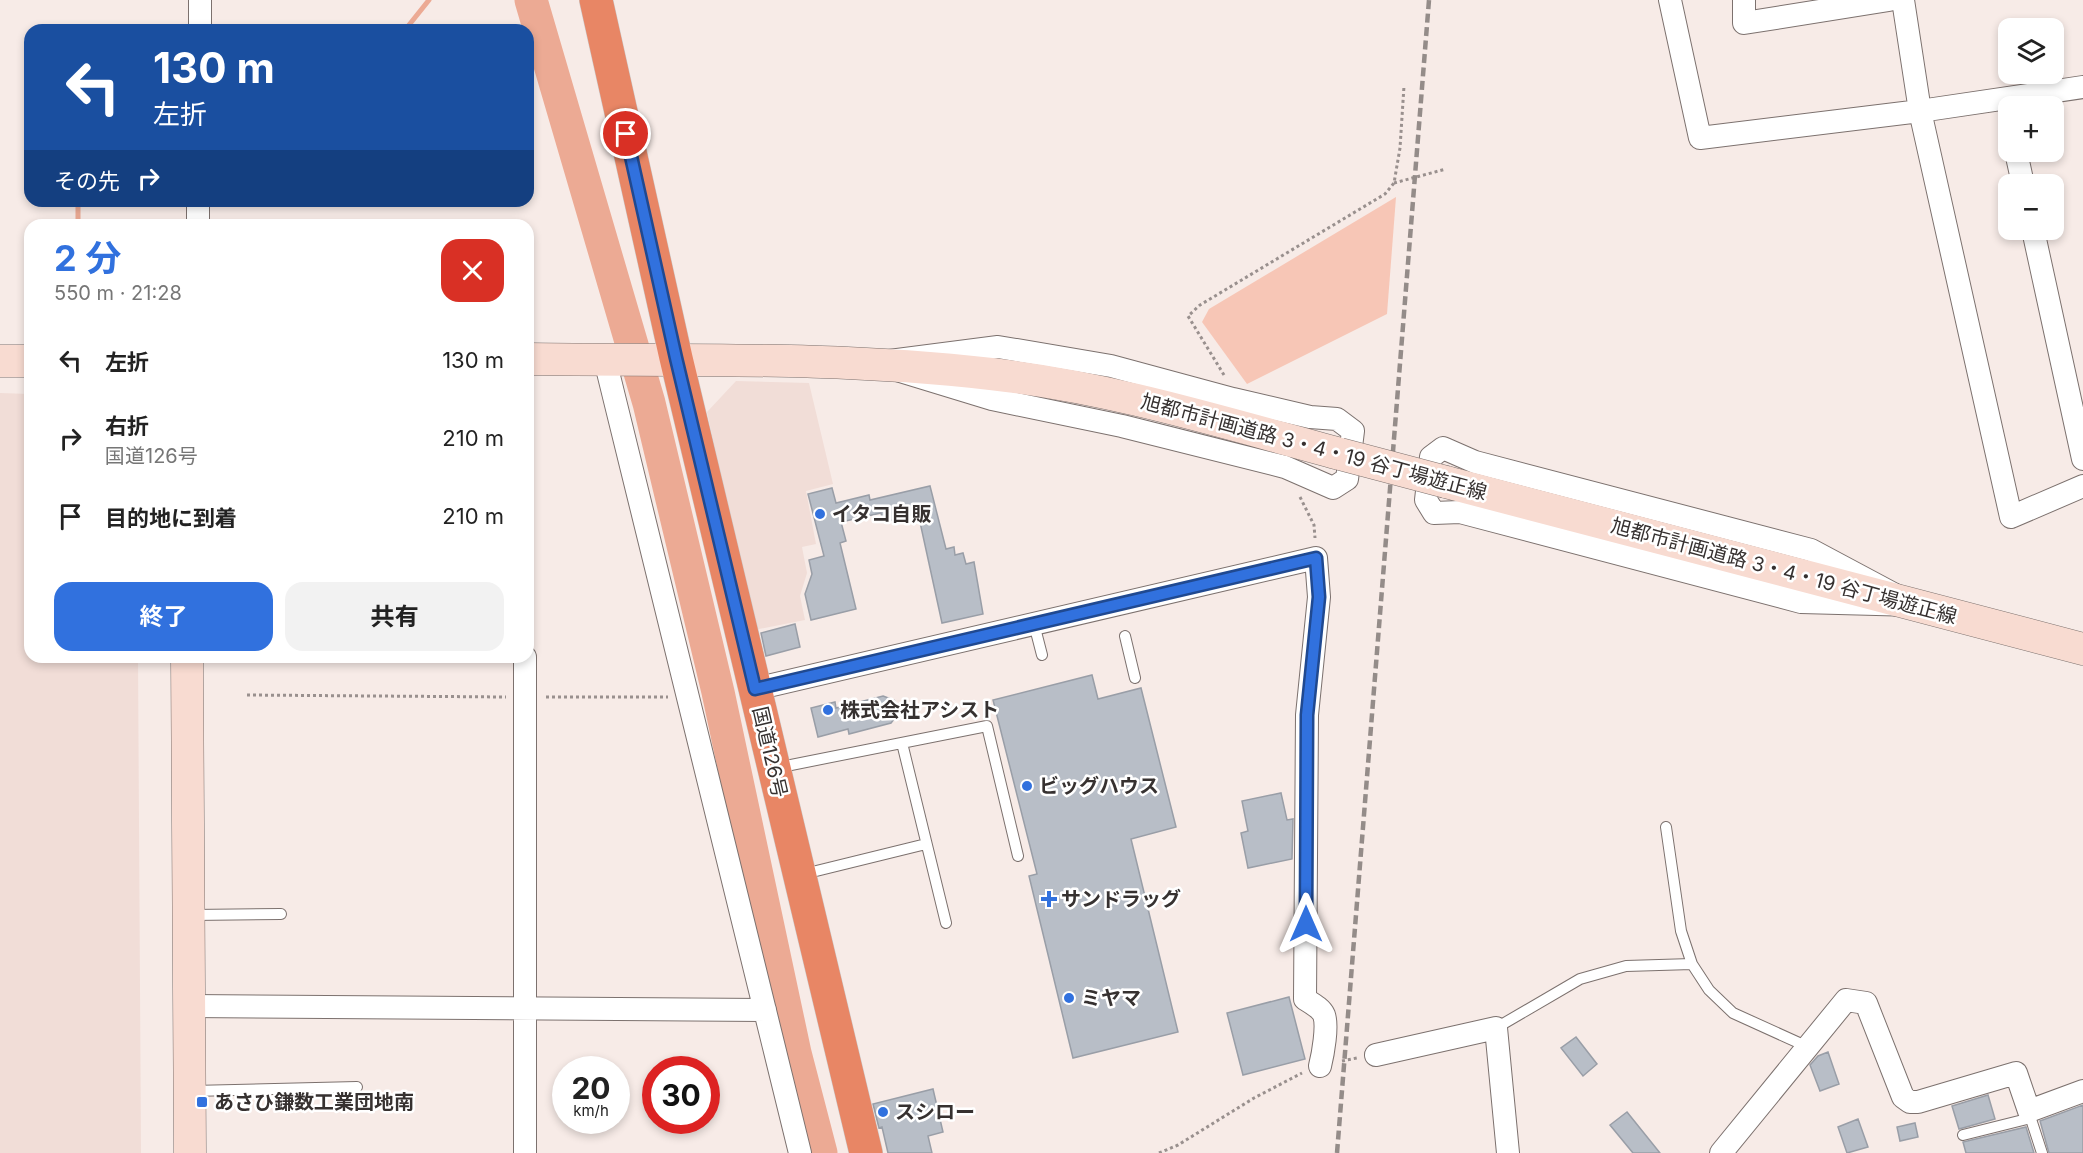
<!DOCTYPE html>
<html lang="ja">
<meta charset="utf-8">
<style>
body{margin:0;font-family:Inter,"Noto Sans JP",sans-serif;background:#f2f2f2;color:#222;height:100vh;display:flex;flex-direction:column;font-size:22px;white-space:nowrap}
*{box-sizing:border-box;margin:0}
p{font-size:20px;color:#767676}
.icon{flex:none;width:33px;height:33px;fill:none;stroke:currentColor;stroke-width:2;stroke-linecap:round;stroke-linejoin:round}
.map{position:relative;flex:1;overflow:hidden}
.drawer{position:absolute;left:24px;top:219px;width:510px;height:444px;display:flex;flex-direction:column;background:#fff;border-radius:18px;box-shadow:0 3px 9px #0003}
.drawer>*{flex:none}
.hud{position:absolute;left:24px;top:24px;width:510px;height:183px;border-radius:18px;box-shadow:0 3px 9px #0003;background:#1a4fa0;color:#fff;overflow:hidden}
.buttons{position:absolute;left:1998px;top:18px;display:grid;gap:12px}
.buttons a{display:grid;place-items:center;width:66px;height:66px;border-radius:12px;background:#fff;box-shadow:0 3px 9px #0003;font-size:30px}
.speed{position:absolute;left:552px;top:1056px;display:flex;gap:12px;font-size:30px;font-weight:700;text-align:center}
.speed>*{display:grid;place-content:center;width:78px;height:78px;border-radius:50%;background:#fff;box-shadow:0 3px 9px #0003;line-height:1}
.speed small{font-size:15px;font-weight:400}
.speed .limit{border:9px solid #d22;background:#fff;color:#111}
.pin{position:absolute;display:grid;place-items:center;width:51px;height:51px;color:#fff;margin:-26px;border:3px solid #fff;border-radius:50%;box-shadow:0 2px 6px #0007}
.me{position:absolute;width:66px;margin:-33px;rotate:0deg;stroke-linejoin:round;filter:drop-shadow(0 0 4px #0008)}
.turn{display:flex;align-items:center;gap:21px;height:126px;padding:0 30px;font-size:27px}
.turn .icon{width:78px;height:78px;stroke-width:2.5}
.turn b{display:block;font-size:42px;line-height:51px}
.then{display:flex;align-items:center;height:57px;padding:0 30px;background:#0003;gap:12px;font-size:22px}
.round{display:grid;place-items:center;flex:none;width:63px;height:63px;border-radius:18px;background:#f2f2f2}
.headline{display:flex;align-items:center;justify-content:space-between;height:102px;padding:0 30px}
h1{font-size:36px;font-weight:700;line-height:45px;color:#3171de}
.button{display:flex;gap:12px;margin-top:auto;padding:12px 30px}
.button a{flex:1;height:69px;border-radius:18px;background:#3171de;color:#fff;font-size:24px;font-weight:700;line-height:69px;text-align:center}
.button a+a{background:#f2f2f2;color:#222}
ul{padding:0;list-style:none}
li{display:flex;align-items:center;gap:18px;height:78px;padding:0 30px}
li div{flex:1}
li b{display:block;font-size:22px}
li em{font-style:normal}
.map>svg:first-child{display:block}
.built{fill:#f1ddd7}
.green{fill:#f7c6b6}
.lines{fill:none;stroke-linecap:round;stroke-linejoin:round}
.stream{stroke:#ecaa94;stroke-width:5}
.river{stroke:#ecaa94;stroke-width:33}
.building{fill:#b8bec7;stroke:#999ea7;stroke-width:1.5}
.lane-casing{stroke:#7c716e;stroke-width:12}
.street-casing{stroke:#7c716e;stroke-width:24}
.secondary-casing{stroke:#7c716e;stroke-width:33}
.highway-casing{stroke:#cbc9c9;stroke-width:34}
.path{stroke:#99908e;stroke-width:3;stroke-dasharray:3 3;stroke-linecap:butt}
.lane{stroke:#fff;stroke-width:10}
.street{stroke:#fff;stroke-width:22}
.secondary{stroke:#f8dbd1;stroke-width:32}
.highway{stroke:#e88665;stroke-width:33}
.rail{stroke:#948c89;stroke-width:4.5;stroke-dasharray:9 4.5;stroke-linecap:butt}
.secondary-bridge-casing{stroke:#7c716e;stroke-width:33;stroke-linecap:butt}
.secondary-bridge{stroke:#f8dbd1;stroke-width:32}
.route-casing{stroke:#204990;stroke-width:15}
.route{stroke:#3171de;stroke-width:10}
.poi-dot{fill:#3171de;stroke:#fff;stroke-width:2}
.labels{text-anchor:middle;stroke-width:5;stroke-linejoin:round;paint-order:stroke}
.street-label{font-size:20px;fill:#363130;stroke:#fff}
.poi-label{font-size:20px;font-weight:bold;fill:#363130;stroke:#fff;text-anchor:start}
</style>
<div class="map">
<svg width="2083" height="1153" viewBox="0 0 2083 1153">
<rect width="100%" height="100%" fill="#f7ebe7"/>
<path class="built" d="M736 381 809 383 833 484 806 491 816 544 802 547 807 573 800 596 805 620 754 630 707 412Z
M0 393 30 394V657H138L141 1153H0Z"/>
<path class="green" d="M1396 197 1387 314 1247 384 1202 322 1209 309Z"/>
<g class="lines">
<path class="stream" d="M405 30 429 0
M78 225V203L80 201"/>
<path class="river" d="M531 0 649 403 718 692 795 1053 821 1153"/>
</g>
<path class="building" d="M930 486 946 549 954 547 955 555 963 553 966 564 974 562 983 614 942 623 918 513 883 522 881 513 841 522 846 541 840 543 856 609 811 620 805 594 812 574 809 560 824 556 808 494 832 488 836 503 869 495 870 500Z
M795 624 800 647 766 656 761 633Z
M1092 675 1098 699 1141 688 1176 827 1131 839 1178 1032 1073 1058 1029 876 1037 874 993 700Z
M883 696 894 700 898 706 895 718 891 723 849 734 848 729 818 737 811 708 835 702 836 708Z
M1281 793 1287 820 1293 819 1292 859 1248 868 1241 833 1248 831 1242 801Z
M1289 997 1305 1059 1243 1075 1227 1013Z
M1576 1037 1597 1064 1583 1076 1561 1048Z
M1828 1052 1839 1084 1820 1091 1810 1065 1818 1056Z
M933 1089 943 1132 928 1136 932 1153H888L882 1127 879 1128 873 1104Z
M1988 1095 1995 1119 1959 1129 1952 1106Z
M2083 1105V1153H2049L2040 1121Z
M1627 1112 1660 1153H1633L1610 1125Z
M1858 1119 1868 1147 1847 1153 1838 1127Z
M1915 1123 1918 1137 1900 1141 1897 1127Z
M2026 1127 2034 1153H1966L1963 1142Z"/>
<g class="lines">
<g class="lane-casing">
<path id="lane" d="M1034 624 1042 655
M1125 636 1135 678
M902 743 946 923
M776 768 987 726 1018 856
M1666 827 1681 931 1692 964 1709 990 1733 1013 1808 1047
M804 874 926 844
M192 915 281 914
M1496 1028 1580 979 1626 966 1692 964
M192 1091 357 1087
M2029 1113 2042 1153
M1963 1135 2031 1118"/>
</g>
<g class="street-casing">
<path id="street" d="M1670 0 1700 138 1920 111 2083 87
M1744 0V23L1889 0
M1903 0 1920 111 2011 517 2083 486
M200 30V0
M2016 152 2023 184
M198 225V201
M2033 230 2083 459
M998 347 1111 366 1233 399 1310 417 1337 419 1353 431 1347 479 1333 488 1285 467 1122 426 992 399 874 363Z
M605 360 800 1153
M1443 448 1475 462 1811 550 1914 605 1801 602 1460 512 1434 513 1426 500 1431 457Z
M525 657V1153
M755 689 1316 558 1319 597 1307 715 1305 999C1311 1003 1321 1008 1324 1015 1328 1026 1323 1054 1320 1066
M189 1006 765 1010
M1376 1055 1496 1028 1508 1153
M1721 1153 1846 1000 1866 1003 1903 1097 1910 1102H1918L2016 1073 2029 1111 2083 1091"/>
</g>
<g class="secondary-casing">
<path id="secondary" d="M528 359C683 361 836 356 991 374 1110 387 1225 423 1340 454
M0 361H30
M1446 482 2083 649
M187 657 190 1153"/>
</g>
<g class="highway-casing">
<path id="highway" d="M596 0 676 358 866 1153"/>
</g>
<path class="path" d="M1394 183 1446 169
M1224 375 1188 316 1200 305 1385 194 1394 183 1400 148 1404 86
M1300 497 1314 525 1315 538
M247 695 506 697
M546 697H668
M1342 1061 1357 1058
M1159 1153 1178 1145 1254 1098 1302 1073"/>
<use href="#lane" class="lane"/>
<use href="#street" class="street"/>
<use href="#secondary" class="secondary"/>
<use href="#highway" class="highway"/>
<path class="rail" d="M1337 1153 1429 0"/>
<g class="secondary-bridge-casing">
<path id="secondary-bridge" d="M1340 454 1446 482"/>
</g>
<use href="#secondary-bridge" class="secondary-bridge"/>
</g>
<g class="lines">
<g class="route-casing">
<path id="route" d="M626 134 676 358 755 689 1316 558 1319 597 1307 715 1306 924"/>
</g>
<use href="#route" class="route"/>
</g>
<g class="poi-dot">
<circle cx="820" cy="514" r="6"/>
<circle cx="828" cy="710" r="6"/>
<circle cx="1027" cy="786" r="6"/>
<path d="M1046 890h6v6h6v6h-6v6h-6v-6h-6v-6h6z"/>
<circle cx="1069" cy="998" r="6"/>
<rect x="196" y="1096" width="12" height="12" rx="3"/>
<circle cx="883" cy="1112" r="6"/>
</g>
<g class="labels">
<g class="street-label">
<text transform="translate(1314 447) rotate(15)" y="7">旭都市計画道路 3・4・19 谷丁場遊正線</text>
<text transform="translate(1784 571) rotate(15)" y="7">旭都市計画道路 3・4・19 谷丁場遊正線</text>
<text transform="translate(770 752) rotate(77)" y="7">国道126号</text>
</g>
<g class="poi-label">
<text x="832" y="521">イタコ自販</text>
<text x="840" y="717">株式会社アシスト</text>
<text x="1039" y="793">ビッグハウス</text>
<text x="1061" y="906">サンドラッグ</text>
<text x="1081" y="1005">ミヤマ</text>
<text x="214" y="1109">あさひ鎌数工業団地南</text>
<text x="895" y="1119">スシロー</text>
</g>
</g>
</svg>
<div class="buttons">
<a><svg class="icon" aria-label="layers" viewBox="0 0 24 24"><path d="M12 4l9 5-9 5-9-5zM3 14l9 5 9-5"/></svg></a>
<a>+</a>
<a>−</a>
</div>
<div class="speed"><div>20<small>km/h</small></div><div class="limit">30</div></div>
<div class="pin" style="left:626px;top:134px;background:#d93025"><svg class="icon" aria-label="arrive" viewBox="0 0 24 24"><path d="M6 21V4h12l-3 4 3 4H6"/></svg></div>
<svg class="me" style="left:1306px;top:924px" viewBox="-20 -20 40 40"><path d="M0-17L14 15 0 8-14 15z" fill="#3171de" stroke="#fff" stroke-width="4"/></svg>
<div class="hud">
<div class="turn"><svg class="icon" aria-label="left" viewBox="0 0 24 24"><path d="M17 20v-9H6M10 6l-5 5 5 5"/></svg><div><b>130 m</b>左折</div></div>
<div class="then">その先<svg class="icon" aria-label="right" viewBox="0 0 24 24"><path d="M7 20v-9h11M14 6l5 5-5 5"/></svg></div>
</div>
<section class="drawer">
<div class="headline"><div><h1>2 分</h1><p>550 m · 21:28</p></div><a class="round" style="background:#d93025;color:#fff"><svg class="icon" aria-label="close" viewBox="0 0 24 24"><path d="M6 6l12 12M18 6L6 18"/></svg></a></div>
<ul>
<li><svg class="icon" aria-label="left" viewBox="0 0 24 24"><path d="M17 20v-9H6M10 6l-5 5 5 5"/></svg><div><b>左折</b></div><em>130 m</em></li>
<li><svg class="icon" aria-label="right" viewBox="0 0 24 24"><path d="M7 20v-9h11M14 6l5 5-5 5"/></svg><div><b>右折</b><p>国道126号</p></div><em>210 m</em></li>
<li><svg class="icon" aria-label="arrive" viewBox="0 0 24 24"><path d="M6 21V4h12l-3 4 3 4H6"/></svg><div><b>目的地に到着</b></div><em>210 m</em></li>
</ul>
<div class="button"><a>終了</a><a>共有</a></div>
</section>
</div>
